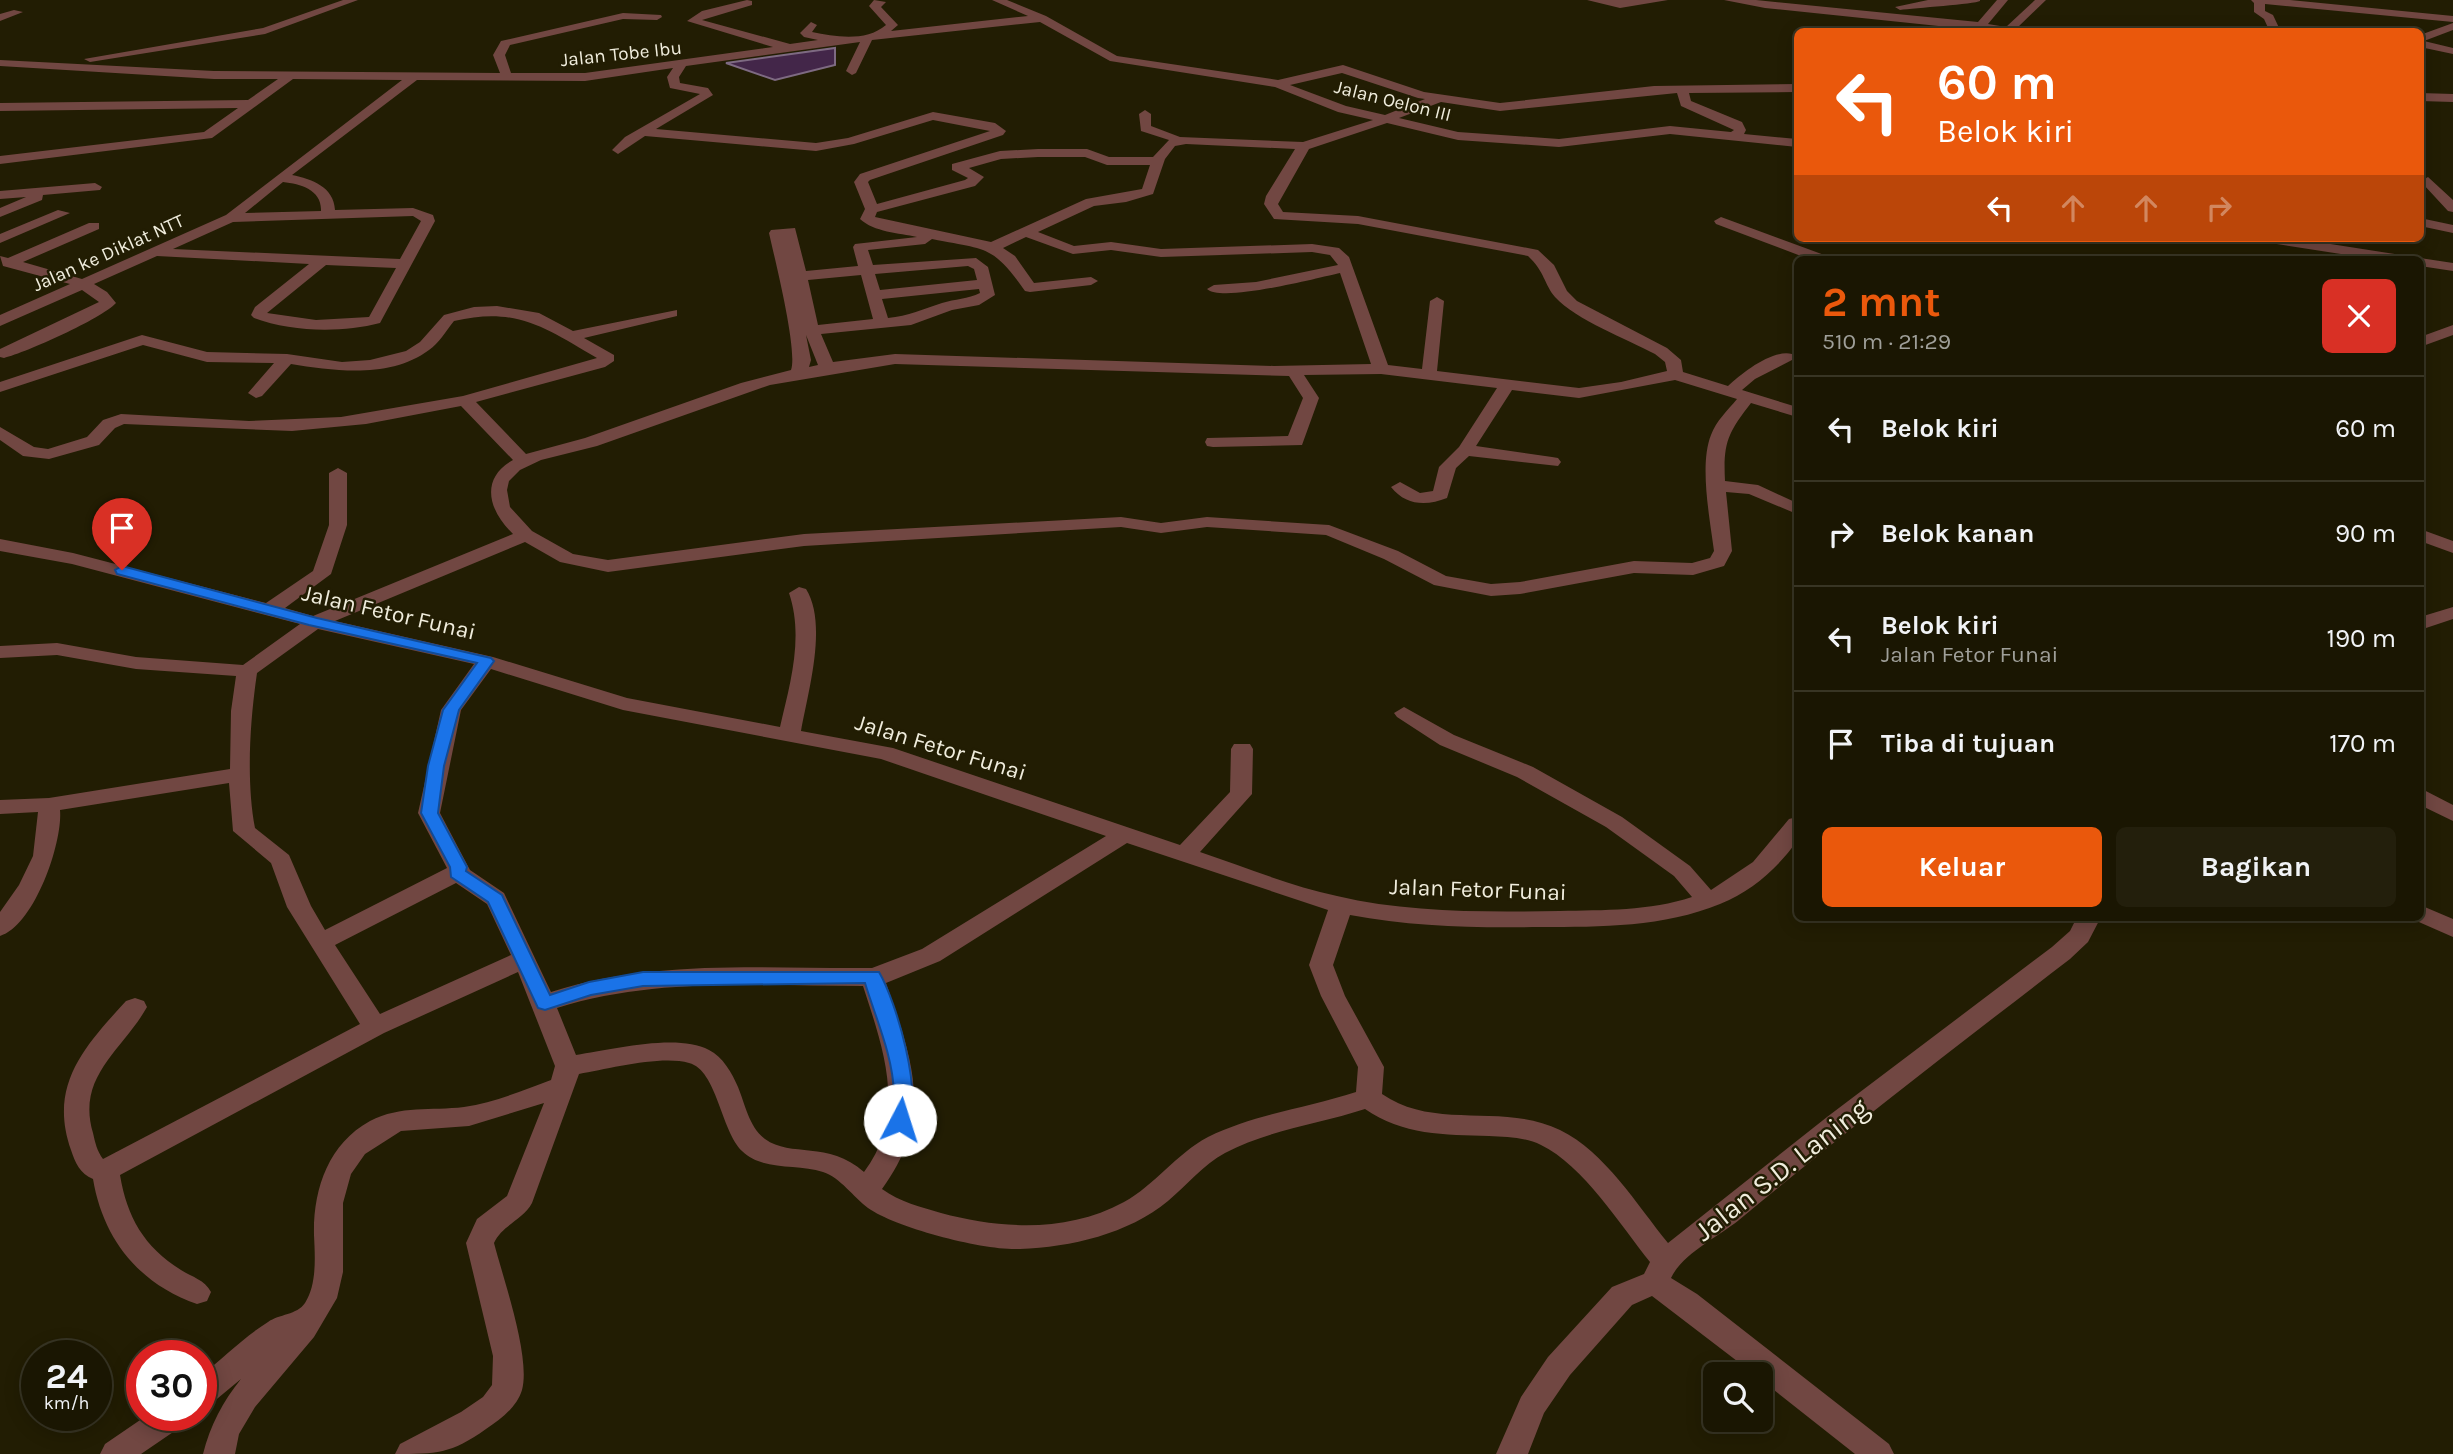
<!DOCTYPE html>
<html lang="id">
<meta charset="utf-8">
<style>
body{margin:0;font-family:Karla,sans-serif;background:#231f0c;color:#f1f3f6;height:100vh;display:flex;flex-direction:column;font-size:26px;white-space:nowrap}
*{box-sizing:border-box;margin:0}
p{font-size:23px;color:#9f9f99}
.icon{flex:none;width:38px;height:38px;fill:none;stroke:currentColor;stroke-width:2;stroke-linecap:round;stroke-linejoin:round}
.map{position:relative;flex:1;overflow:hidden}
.side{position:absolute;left:1794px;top:256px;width:630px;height:665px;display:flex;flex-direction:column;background:#1a1602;border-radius:10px;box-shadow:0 4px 18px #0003,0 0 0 2px #383524}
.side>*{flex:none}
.guide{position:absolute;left:1794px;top:28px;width:630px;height:214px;border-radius:10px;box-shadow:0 4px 18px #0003,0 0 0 2px #383524;background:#ea580c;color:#fff;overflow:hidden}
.controls{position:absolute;left:1703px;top:1362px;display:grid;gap:14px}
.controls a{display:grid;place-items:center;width:70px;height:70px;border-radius:10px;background:#1a1602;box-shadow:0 4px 18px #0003,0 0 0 2px #383524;font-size:35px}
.speed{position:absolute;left:21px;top:1340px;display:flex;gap:14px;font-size:35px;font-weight:700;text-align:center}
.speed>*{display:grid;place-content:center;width:91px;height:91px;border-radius:50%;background:#1a1602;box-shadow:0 4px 18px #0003,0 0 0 2px #383524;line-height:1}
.speed small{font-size:18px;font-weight:400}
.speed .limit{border:10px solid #d22;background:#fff;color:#111}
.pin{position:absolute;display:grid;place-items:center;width:60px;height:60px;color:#fff;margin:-72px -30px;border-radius:50% 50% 50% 0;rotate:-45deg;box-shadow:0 0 7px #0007}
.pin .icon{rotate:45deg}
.me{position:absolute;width:77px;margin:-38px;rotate:5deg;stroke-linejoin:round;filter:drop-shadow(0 0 5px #0008)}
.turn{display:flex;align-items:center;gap:24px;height:147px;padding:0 28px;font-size:32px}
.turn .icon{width:91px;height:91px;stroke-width:2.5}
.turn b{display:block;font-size:49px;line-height:60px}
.lanes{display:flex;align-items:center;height:66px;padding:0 28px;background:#0003;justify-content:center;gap:35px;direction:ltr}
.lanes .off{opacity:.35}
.round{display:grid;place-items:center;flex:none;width:74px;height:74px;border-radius:10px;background:#231f0c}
.head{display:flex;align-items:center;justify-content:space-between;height:119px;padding:0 28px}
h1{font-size:42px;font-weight:700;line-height:52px;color:#ea580c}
.button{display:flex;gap:14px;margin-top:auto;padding:14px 28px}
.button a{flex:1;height:80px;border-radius:10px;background:#ea580c;color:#fff;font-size:28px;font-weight:700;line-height:80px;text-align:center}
.button a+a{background:#231f0c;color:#f1f3f6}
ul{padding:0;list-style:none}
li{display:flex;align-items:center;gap:21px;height:105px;padding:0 28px;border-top:2px solid #383524}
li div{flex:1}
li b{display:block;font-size:26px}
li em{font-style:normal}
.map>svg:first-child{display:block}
.building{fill:#432649;stroke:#7e6a82;stroke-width:2}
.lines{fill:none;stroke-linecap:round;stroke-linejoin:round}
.minor{fill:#714742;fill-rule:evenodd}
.route{fill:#1a73e8;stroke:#114b97;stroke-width:2}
.labels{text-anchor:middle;stroke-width:5;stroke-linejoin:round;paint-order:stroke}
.far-street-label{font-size:19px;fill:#f0eddd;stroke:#221d03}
.street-label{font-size:23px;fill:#f0eddd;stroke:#221d03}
.near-street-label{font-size:28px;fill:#f0eddd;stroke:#221d03}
</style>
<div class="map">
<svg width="2453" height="1454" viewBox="0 0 2453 1454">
<rect width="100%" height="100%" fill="#221d03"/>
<path class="building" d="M835 48V65L775 80 726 63Z"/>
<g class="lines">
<path class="minor" d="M343 0H358L265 34 90 62 84 59 263 28Z
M747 0 752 1V5L702 20 790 44 818 40 804 37 800 33 811 22 817 25 812 32C836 37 866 42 886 25L869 6 874 0 886 2 881 7 898 25 891 31 1028 16 992 0H1007L1046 16 1117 56 1278 80 1343 65 1424 92 1500 103 1654 86 1797 84V92L1689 93 1691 101 1742 122 1746 130 1744 134 1797 139V147L1670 134 1559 147 1458 140 1387 123 1309 149 1278 204 1283 212 1358 216 1538 250 1554 265 1567 291 1577 301 1667 348 1681 360 1683 372 1728 386C1742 373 1772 349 1792 354V360L1755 379 1742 390 1797 407V417L1751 403C1728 433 1723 442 1725 481L1758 485 1797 503V514L1749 494 1726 492 1732 551 1724 566 1693 575 1634 573 1520 594 1491 596 1434 585 1384 559 1326 535 1207 527 1161 533 1121 527 804 546 608 572 560 562 525 542 335 621 493 657 627 698 780 727C790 684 804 637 789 593L799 587 806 589C828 624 808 692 801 731L893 748 1180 845 1230 792 1231 749 1234 744H1250L1253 749 1252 794 1200 852C1245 867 1290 886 1337 896 1409 913 1485 912 1560 911 1603 910 1650 911 1692 897L1674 876 1606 827 1517 777 1440 745 1397 717 1394 713 1404 707 1454 735 1533 767 1622 817 1690 866 1711 890 1753 862 1789 819 1797 817V841C1777 869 1752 891 1720 904 1664 927 1601 927 1541 927 1477 928 1413 927 1350 915L1333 965 1345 996 1384 1067 1382 1094C1435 1131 1503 1102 1560 1130 1605 1152 1637 1205 1668 1243L1827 1117 2052 947 2070 931 2077 917H2101L2088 942 2070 959C1958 1045 1847 1130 1739 1220 1718 1237 1682 1254 1671 1278L1697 1294 1889 1444 1894 1454H1855L1760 1379V1374H1754L1652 1296 1632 1305 1570 1375 1544 1413 1528 1454H1496L1521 1397 1548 1357 1612 1287 1644 1274 1650 1262C1621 1226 1583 1165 1541 1145 1525 1137 1506 1137 1489 1136 1445 1135 1402 1135 1365 1109 1319 1124 1268 1130 1225 1153 1203 1165 1187 1185 1168 1201 1128 1234 1071 1247 1020 1249 985 1251 896 1228 868 1208 853 1197 841 1178 823 1172 797 1163 764 1172 742 1151 721 1131 717 1070 689 1063 661 1055 608 1069 579 1074L532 1203C523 1220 502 1225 494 1243 503 1278 531 1357 522 1390 517 1407 500 1420 486 1429 451 1454 436 1454 395 1454L400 1444 461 1412 483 1397 492 1385 493 1356 466 1243 477 1219 507 1196 544 1103 469 1126 401 1131 365 1154 351 1174 343 1203V1272L337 1298 314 1337 255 1407 239 1434 235 1454H203C210 1426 223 1401 241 1379L212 1403 201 1407V1376C223 1358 244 1337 268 1322 279 1314 297 1315 305 1303 317 1284 315 1257 314 1235 313 1190 328 1144 370 1121 401 1105 431 1111 464 1107 494 1103 523 1090 551 1080L555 1066 518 972 384 1033 120 1175C127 1217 144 1247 181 1270 192 1277 205 1280 211 1292L207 1301 197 1304C139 1284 103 1239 93 1179 80 1174 75 1162 71 1150 48 1085 85 1046 126 1001L135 998 144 1001 147 1007C123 1050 76 1076 93 1133 95 1142 97 1151 103 1159L360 1024 287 907 271 863 233 831 229 783 60 810C63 843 34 926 0 936V912L19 885 33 856 38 812 0 814V800L49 798 230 769 231 711 236 676 136 669 57 655 0 658V646L57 643 136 657 243 665 300 624 72 564 0 551V539L73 553 266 603 313 571 329 525V473L338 468 347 473V525L331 574 285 608 313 616 513 534C489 511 479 479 513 460L461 406 366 424 292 431 124 424 115 428 99 445 49 459 23 456 0 440V427L34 447 48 449 87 437 103 420 121 414 249 421 341 417 463 396 597 358C545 328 517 306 454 321 446 331 439 343 429 350 390 379 335 371 291 364L262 396 256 398 248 393 274 363 207 362 143 345 0 392V382L142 335 207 352 287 354 342 362 370 360 406 351 420 342 444 315 474 307 497 306 539 313 573 331 677 310V316L584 338 614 355V361L605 367 476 402 526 454 585 438 741 383 791 370C798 351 775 260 769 233L771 230 795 228 806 271 858 266 853 247 855 244 917 237C899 233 874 232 860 219L865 209 854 182 860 174 990 131 933 120 854 144 816 151 645 136 618 154 612 150 625 137 700 94 670 88 667 77 673 68 585 81 417 80 292 175C312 179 334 187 335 210L413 208 433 215 435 221 380 323C341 333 292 332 254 318L251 315 255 307 309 264 157 256 94 284 107 292 116 303C101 319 27 352 4 358L0 357V349L99 302 82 290 0 326V315L70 284 3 266 0 256 8 258 89 223H99V229L23 262 82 279 226 215 402 80 293 79 212 138 0 164V156L204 132 238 108 0 111V103L248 100 278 79H214L0 66V60L214 71 500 73 493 55 501 41 623 13 661 15 662 17 657 20 623 19 510 45 505 55 511 73H585L773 47 687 21 702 11ZM1040 22 1110 61 1275 87 1338 112 1373 120 1303 142 1180 137 1151 126V114L1145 110 1139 114 1141 131 1169 140 1153 157H1109L1087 149H1038L1000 151 952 164V170L968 178 965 180 877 204 868 182 870 180 1003 135 1006 131 995 123 933 112 848 138 816 143 656 129 713 95 708 88 680 83 679 77 686 66 860 42 846 71 852 75 856 73 872 40ZM1342 73 1418 98 1425 99 1385 115 1346 106 1290 85ZM1677 93 1681 106 1734 130 1731 132 1670 126 1559 139 1458 132 1399 118 1441 102 1500 111ZM1186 144 1295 149 1266 196 1264 204 1274 219 1358 224 1528 256C1545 272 1544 284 1555 297 1576 320 1627 339 1655 354L1665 362 1667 371 1621 382 1579 388 1437 371 1444 301 1437 297 1430 301 1422 369 1388 365 1349 257 1339 248 1312 244 1161 249 1111 242 1074 246 1038 232 1094 206 1126 202 1153 194 1165 159 1175 146ZM1038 157H1085L1107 165H1150L1142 189 1086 199 991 242 875 217 877 212 975 186 984 177 969 168 1001 159ZM283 182C301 184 322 190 321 211L245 213ZM413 216 421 221 400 259 173 249 233 222ZM1026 237 1073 254 1111 250 1161 257 1312 252 1330 255 1338 265 1256 282 1214 285 1207 289C1222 303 1317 278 1340 273L1371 364 1274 366 895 354 833 362 821 334 911 325 952 310 979 305 995 295 988 267 976 258 873 265 868 250 925 244 932 239C986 250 992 244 1025 291L1030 292 1091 285 1098 281 1091 277 1034 283 1015 256 1003 248ZM326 265 396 268 369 317 316 320 267 313ZM968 266 974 269 977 280 880 290 875 274ZM861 275 873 319 818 325 808 280ZM979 289 980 293C968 299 955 299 942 303 924 309 908 316 888 318L882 299ZM806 335 818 365 809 367 811 360ZM895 364 1289 376 1303 398 1288 436 1207 438 1205 442 1207 446 1213 447 1302 445 1319 398 1304 375 1381 374 1497 388 1459 447 1439 467 1433 491 1420 493 1400 482 1391 487C1406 506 1427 506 1447 498L1456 468 1469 456 1558 466 1561 462 1558 458 1552 457 1476 446 1512 390 1579 398 1675 380 1737 399C1728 410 1716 421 1711 435 1699 465 1710 519 1714 551L1710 558 1692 563 1634 561 1520 582 1491 584 1446 576 1398 551 1329 525 1207 517 1161 523 1121 517 804 534 608 560 573 554 532 531 510 507 507 490 509 481 520 470 541 460 597 446 770 385ZM318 629 474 664 441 710 418 813 447 868 325 930 311 906 289 855 255 828C246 781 250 721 257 673ZM491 669 623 710 881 759 1106 836 922 949 872 968C765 969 654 959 551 992L504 893 470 870 440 813 461 710ZM1127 843 1328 910 1309 965 1321 996 1358 1067 1356 1092C1307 1108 1255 1114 1208 1137 1176 1154 1155 1185 1124 1202 1067 1233 1001 1229 941 1213 921 1207 900 1202 882 1189 935 1117 912 1059 886 983L940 961ZM456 883 487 904 511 955 380 1014 335 945ZM863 986C883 1048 908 1114 864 1172 828 1140 791 1158 765 1139 749 1127 745 1104 738 1087 732 1073 723 1057 709 1050 677 1033 611 1050 576 1055L557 1008C655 977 761 986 863 986Z
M1587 0H1668L1620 8Z
M1724 0H1756L1978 22 1997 0H2008L1988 24 2006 27 2035 0H2046L2017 28 2024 32H1996L1765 8Z
M1928 0H1980V1C1975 4 1914 8 1900 10L1895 7Z
M2251 0H2290L2453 16V22L2265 4V11L2273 15 2281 32H2270L2264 19 2254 12V3Z
M14 10 23 12 0 21V14Z
M2453 23V30L2424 41 2453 48V54L2420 47V35Z
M2149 27 2156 32H2144Z
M2420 93 2453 94V102L2420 101Z
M2428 177 2453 200V212L2448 211 2423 184 2421 181Z
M95 183 102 187 100 190 43 195 42 200 0 217V208L26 197 0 199V191Z
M58 210 70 213 0 243V234Z
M1721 217 1827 256 1829 259H1809L1716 224 1714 221Z
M2420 218 2453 225V233L2420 226Z
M2257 238H2292L2401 255 2408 259H2373L2264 242Z
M2420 258 2453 263V271L2420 266V259H2415Z
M2453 325V335L2420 347V337Z
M2420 529 2453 541V553L2420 541Z
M2453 607V619L2420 630V617Z
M2420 788 2453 805V821L2420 805Z
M2420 905 2453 919V937L2412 919 2420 917Z
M146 1416H186L182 1426 141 1454H100L105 1444Z"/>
</g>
<path class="route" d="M122 566 317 618 491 658 494 661 459 710 444 766 438 813 467 867 466 871 502 895 550 995 589 982 643 972H879C896 1001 924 1095 907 1126H893C888 1116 894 1105 894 1094 893 1056 876 1019 865 983L643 986 591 995 545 1010 538 1008 488 902 451 877 450 867 421 813 428 766 443 710 477 663 309 625 117 574 115 570Z"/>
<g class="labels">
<g class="far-street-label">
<text transform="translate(621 53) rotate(-6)" y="7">Jalan Tobe Ibu</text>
<text transform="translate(1393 100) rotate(14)" y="7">Jalan Oelon III</text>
<text transform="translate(108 252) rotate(-24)" y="7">Jalan ke Diklat NTT</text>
</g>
<g class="street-label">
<text transform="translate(389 612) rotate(13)" y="8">Jalan Fetor Funai</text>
<text transform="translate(941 747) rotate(17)" y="8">Jalan Fetor Funai</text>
<text transform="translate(1478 889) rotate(2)" y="8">Jalan Fetor Funai</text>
</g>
<g class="near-street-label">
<text transform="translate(1781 1169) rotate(-38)" y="10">Jalan S.D. Laning</text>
</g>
</g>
</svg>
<div class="controls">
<a><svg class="icon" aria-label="search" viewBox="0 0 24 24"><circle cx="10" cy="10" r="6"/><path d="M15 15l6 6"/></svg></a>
</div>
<div class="speed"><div>24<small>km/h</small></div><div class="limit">30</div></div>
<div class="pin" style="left:122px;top:570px;background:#d93025"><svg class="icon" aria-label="arrive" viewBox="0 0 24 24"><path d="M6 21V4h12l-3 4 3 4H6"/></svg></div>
<svg class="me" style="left:900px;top:1120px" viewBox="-20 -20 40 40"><circle r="19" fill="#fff"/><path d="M0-13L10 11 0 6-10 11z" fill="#1a73e8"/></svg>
<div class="guide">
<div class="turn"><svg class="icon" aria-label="left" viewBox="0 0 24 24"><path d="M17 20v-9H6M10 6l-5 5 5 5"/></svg><div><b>60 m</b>Belok kiri</div></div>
<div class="lanes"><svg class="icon" aria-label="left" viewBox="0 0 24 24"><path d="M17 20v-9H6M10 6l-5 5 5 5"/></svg><svg class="icon off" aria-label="ahead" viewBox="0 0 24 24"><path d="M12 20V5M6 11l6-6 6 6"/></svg><svg class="icon off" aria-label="ahead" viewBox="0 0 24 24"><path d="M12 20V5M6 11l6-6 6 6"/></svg><svg class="icon off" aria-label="right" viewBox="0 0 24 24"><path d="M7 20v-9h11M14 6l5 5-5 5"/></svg></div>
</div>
<section class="side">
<div class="head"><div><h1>2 mnt</h1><p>510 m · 21:29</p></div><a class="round" style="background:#d93025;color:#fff"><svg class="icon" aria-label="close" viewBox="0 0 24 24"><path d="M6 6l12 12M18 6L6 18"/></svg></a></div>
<ul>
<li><svg class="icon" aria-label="left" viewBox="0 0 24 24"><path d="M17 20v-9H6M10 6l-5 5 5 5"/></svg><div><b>Belok kiri</b></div><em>60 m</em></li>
<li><svg class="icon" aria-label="right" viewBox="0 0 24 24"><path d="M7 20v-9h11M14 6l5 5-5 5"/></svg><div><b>Belok kanan</b></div><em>90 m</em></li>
<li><svg class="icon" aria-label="left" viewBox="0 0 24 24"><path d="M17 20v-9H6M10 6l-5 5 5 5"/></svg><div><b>Belok kiri</b><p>Jalan Fetor Funai</p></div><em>190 m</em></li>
<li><svg class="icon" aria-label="arrive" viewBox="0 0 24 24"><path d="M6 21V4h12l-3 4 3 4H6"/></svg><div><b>Tiba di tujuan</b></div><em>170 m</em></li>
</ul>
<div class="button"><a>Keluar</a><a>Bagikan</a></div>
</section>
</div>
